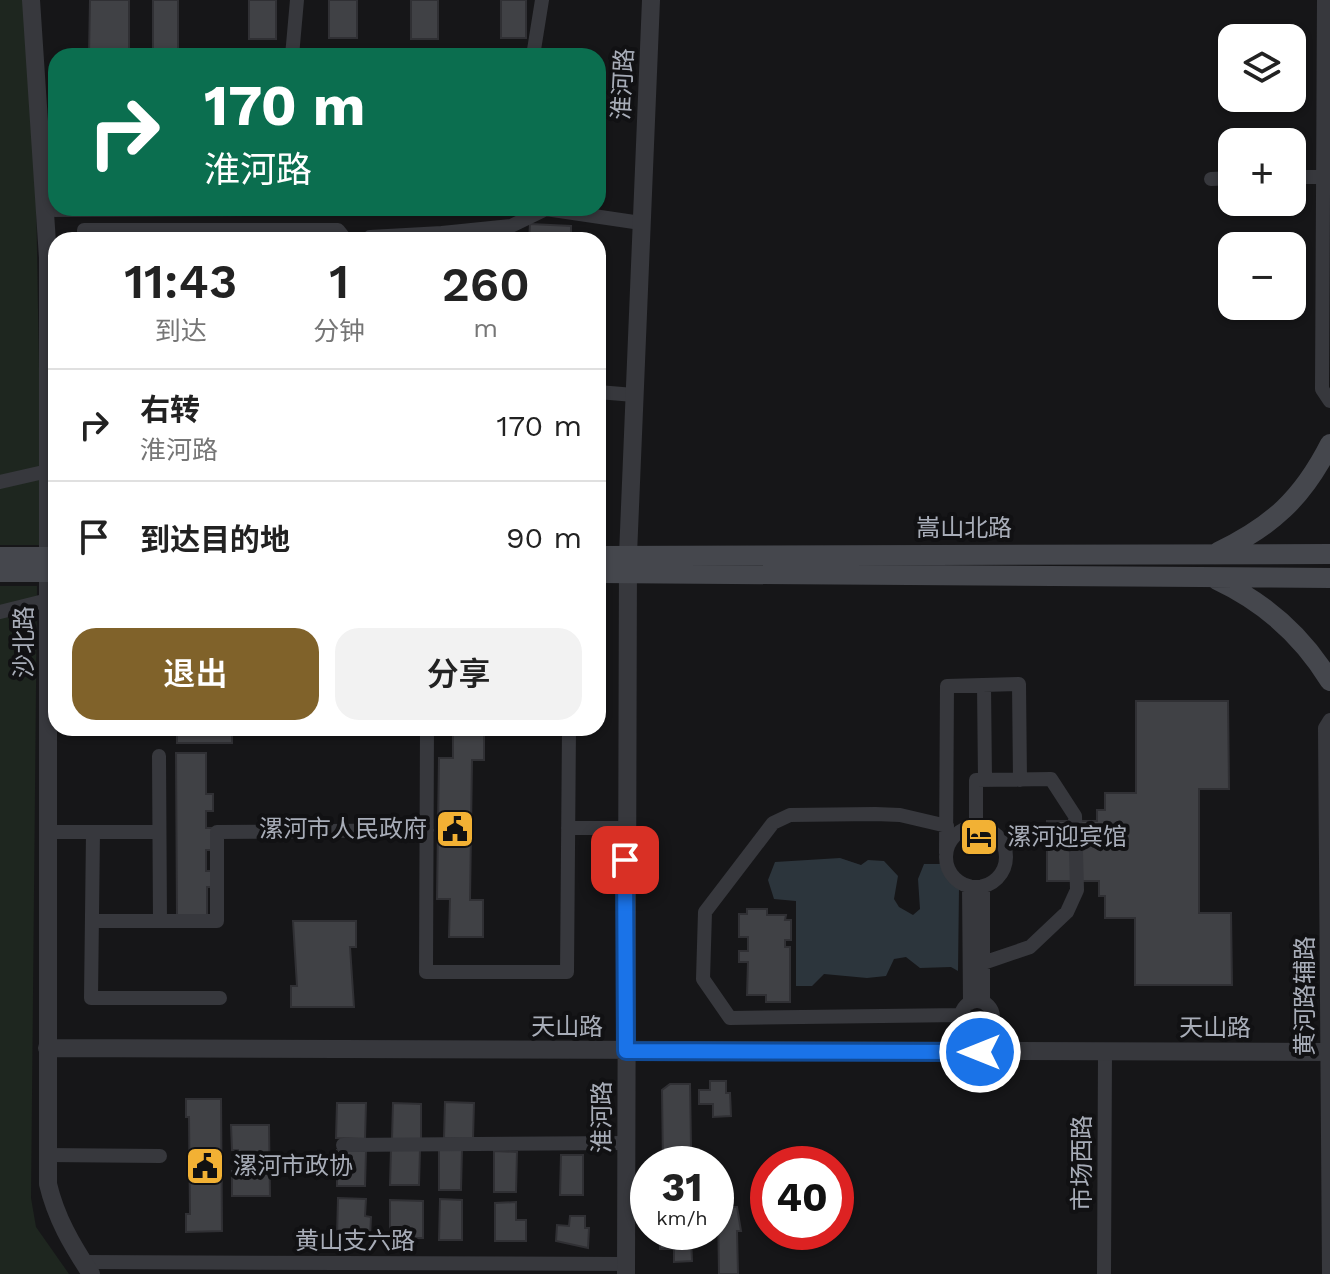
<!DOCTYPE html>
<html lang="zh">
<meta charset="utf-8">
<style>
body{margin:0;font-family:"Work Sans","Noto Sans SC",sans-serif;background:#f2f2f2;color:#222;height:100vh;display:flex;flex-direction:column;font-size:30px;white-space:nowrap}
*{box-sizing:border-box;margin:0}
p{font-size:26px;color:#767676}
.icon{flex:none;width:44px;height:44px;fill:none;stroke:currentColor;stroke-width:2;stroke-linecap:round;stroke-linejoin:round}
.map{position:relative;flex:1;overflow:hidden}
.drawer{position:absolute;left:48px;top:232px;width:558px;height:504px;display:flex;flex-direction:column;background:#fff;border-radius:24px;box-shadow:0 2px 6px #0004}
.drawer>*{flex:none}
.guide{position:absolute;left:48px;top:48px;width:558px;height:168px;border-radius:24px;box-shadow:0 2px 6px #0004;background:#0b6e4f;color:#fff;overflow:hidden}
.fabs{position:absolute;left:1218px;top:24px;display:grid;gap:16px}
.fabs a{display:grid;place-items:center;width:88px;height:88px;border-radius:16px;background:#fff;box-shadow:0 2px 6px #0004;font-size:40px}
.speed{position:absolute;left:630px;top:1146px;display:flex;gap:16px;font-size:40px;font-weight:700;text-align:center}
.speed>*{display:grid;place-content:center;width:104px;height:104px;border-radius:50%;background:#fff;box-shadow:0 2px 6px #0004;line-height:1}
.speed small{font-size:20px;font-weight:400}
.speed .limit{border:12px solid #d22;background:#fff;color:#111}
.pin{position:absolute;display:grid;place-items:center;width:68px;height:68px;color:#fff;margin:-34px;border-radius:16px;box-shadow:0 4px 12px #0006}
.me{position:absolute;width:88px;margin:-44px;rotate:270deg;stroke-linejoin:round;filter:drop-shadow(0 0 6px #0008)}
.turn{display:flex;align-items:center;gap:28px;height:168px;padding:0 24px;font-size:36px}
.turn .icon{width:104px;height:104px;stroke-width:2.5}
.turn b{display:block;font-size:56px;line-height:68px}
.eta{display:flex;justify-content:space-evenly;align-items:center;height:136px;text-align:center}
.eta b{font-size:48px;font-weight:600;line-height:56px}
.button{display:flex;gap:16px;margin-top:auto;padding:16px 24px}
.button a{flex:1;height:92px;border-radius:24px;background:#80622a;color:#fff;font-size:32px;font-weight:600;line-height:92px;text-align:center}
.button a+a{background:#f2f2f2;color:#222}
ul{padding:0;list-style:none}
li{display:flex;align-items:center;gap:24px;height:112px;padding:0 24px;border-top:2px solid #e0e0e0}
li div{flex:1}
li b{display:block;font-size:30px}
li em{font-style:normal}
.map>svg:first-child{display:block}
.green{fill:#1e261f}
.water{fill:#2c353c}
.building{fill:#404145;stroke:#303034;stroke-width:2}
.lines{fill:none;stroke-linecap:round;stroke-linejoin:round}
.minor{stroke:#37383d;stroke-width:14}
.tertiary{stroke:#37383d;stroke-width:18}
.secondary{stroke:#45474d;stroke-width:20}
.secondary-bridge{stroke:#45474d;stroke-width:20}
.route-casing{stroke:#114b97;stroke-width:20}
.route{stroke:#1a73e8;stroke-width:14}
.labels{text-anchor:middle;stroke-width:8;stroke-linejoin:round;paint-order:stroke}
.street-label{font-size:24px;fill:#a8adb8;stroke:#111113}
.poi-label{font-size:24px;fill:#a8adb8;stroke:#111113;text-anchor:start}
</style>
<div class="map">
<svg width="1330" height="1274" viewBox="0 0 1330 1274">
<rect width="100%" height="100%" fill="#161618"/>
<path class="green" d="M0 0H27L36 192 42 545H0Z
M0 586H37L31 1198 36 1227 69 1274H0Z"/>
<path class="water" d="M840 858 861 865 868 860 884 861 898 876 894 899 899 907 913 915 920 909 918 879 924 864H944L950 879 959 889 958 971 951 967 920 968 906 957 894 959 886 976 867 978 824 974 812 986H796V901L774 899 768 880 775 862Z"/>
<path class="building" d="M90 0H129V56H89Z
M153 0H178V56H153Z
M249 0H276V39H249Z
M329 0H357V38H329Z
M411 0H438V39H411Z
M501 0H526V38H501Z
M530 224 571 226V240H529Z
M1136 701H1228L1229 789H1199V913H1231L1232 985H1135V918H1105V896H1099V881H1047V821H1097V810H1105V793H1136Z
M177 728H232V743H177Z
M453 728H484V760H472L470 900H483V937H449L450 899H437L439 758H453Z
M176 753H206V794H213V811H206V828H212L213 850H206V871H212V887H207V916H177Z
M747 909H767V915H786L785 920H791V940H785V947H790V1002H766V995H747L748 962H739V951H748V937H739V914H747Z
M293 921H356V947H350L354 1007H291V986H297Z
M710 1081H726V1093H730L731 1116 713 1117V1104H699V1090H710Z
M670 1084H690L691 1148 682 1149V1163L692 1164H663L662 1090Z
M186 1099H221L222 1231 186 1232V1214H190L189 1117H186Z
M445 1102 474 1103 473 1139 444 1138Z
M337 1103H366L365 1139 336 1138Z
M393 1103 421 1104V1140L392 1139Z
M231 1125H269L270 1196H232V1171H238V1150H232Z
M391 1149 420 1150 419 1185H390Z
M439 1149H462L461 1190H439Z
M337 1150 366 1151 365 1186H337Z
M494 1151 517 1152 516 1192H494Z
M561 1155H583V1195H560Z
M338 1198 366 1199 365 1216 371 1217 370 1237H337Z
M440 1199 462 1200V1240H439Z
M390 1200 423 1201V1238H390Z
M516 1202V1220H526V1241H495V1203Z
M718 1207H737L741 1231H737L738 1274H719Z
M570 1216H585V1228H589L588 1248 556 1241 557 1225 569 1226Z
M671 1232H687V1238H691L692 1261 674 1262V1249H660V1235H671Z"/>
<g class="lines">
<path class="minor" d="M1324 0 1322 389 1330 401
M292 56 297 0
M533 56 542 0
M1292 177H1323
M1211 179 1232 178
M45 210 504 208
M84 240V230H338L346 240
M370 240V237L442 233
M442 240V233L511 226 546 209 641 223
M598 392 634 395
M0 482 48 471
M0 612 56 598
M984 685 985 780
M427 728 426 972H567L569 728
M159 756 160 921H217V832L427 830
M947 826 900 815 875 814 790 815 773 823 705 912 703 979 730 1018 962 1015
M976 826V780L1051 779 1075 816 1077 890 1067 912 1030 947 983 963
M946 857a30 30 0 1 1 60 0a30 30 0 1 1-60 0Z
M568 828H625
M47 832H159
M93 832 91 998H220
M946 853 947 686 1019 684 1020 780
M969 886 970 1003
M983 886V1002
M92 921H160
M961 1017a16 16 0 1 1 32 0a16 16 0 1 1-32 0Z
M343 1145 626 1143
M47 1155 160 1156
M83 1262 626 1264
M1104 1274 1105 1052
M1329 1274 1325 728 1330 720"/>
<path class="tertiary" d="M31 0 48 258V1184C56 1218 72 1245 91 1274
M47 1048 1330 1052
M626 1274 628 555 651 0"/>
<path class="secondary" d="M1218 552C1272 526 1302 499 1330 444
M598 556 1330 554
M598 573 1330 578
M1217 580C1264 602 1303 637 1330 681"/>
<path class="secondary-bridge" d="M0 557H56
M0 572H56"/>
</g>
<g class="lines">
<g class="route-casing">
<path id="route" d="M625 860 626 1051 980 1052"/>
</g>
<use href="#route" class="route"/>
</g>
<defs>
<g id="civic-square" transform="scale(2)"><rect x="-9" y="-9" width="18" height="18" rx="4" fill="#f2b134" stroke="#111113"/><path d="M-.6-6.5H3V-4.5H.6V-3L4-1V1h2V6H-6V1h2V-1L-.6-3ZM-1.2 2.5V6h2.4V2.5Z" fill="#111"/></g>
<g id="hotel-square" transform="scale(2)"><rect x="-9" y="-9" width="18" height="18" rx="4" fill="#f2b134" stroke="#111113"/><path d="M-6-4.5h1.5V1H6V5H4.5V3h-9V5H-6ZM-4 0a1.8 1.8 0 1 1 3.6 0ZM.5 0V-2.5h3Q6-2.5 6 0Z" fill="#111"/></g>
</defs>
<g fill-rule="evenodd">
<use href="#civic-square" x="455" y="829"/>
<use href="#hotel-square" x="979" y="837"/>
<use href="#civic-square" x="205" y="1166"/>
</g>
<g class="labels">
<g class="street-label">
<text transform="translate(623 84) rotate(-87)" y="8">淮河路</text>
<text x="964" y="536">嵩山北路</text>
<text transform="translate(24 642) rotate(-90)" y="8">沙北路</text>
<text transform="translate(1305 996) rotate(-90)" y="8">黄河路辅路</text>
<text x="567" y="1035">天山路</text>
<text x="1215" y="1036">天山路</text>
<text transform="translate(602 1117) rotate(-90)" y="8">淮河路</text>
<text transform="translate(1082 1163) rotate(-90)" y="8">市场西路</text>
<text x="355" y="1249">黄山支六路</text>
</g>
<g class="poi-label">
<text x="427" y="837" text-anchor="end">漯河市人民政府</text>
<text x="1007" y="845">漯河迎宾馆</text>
<text x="233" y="1174">漯河市政协</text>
</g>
</g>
</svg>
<div class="fabs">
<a><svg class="icon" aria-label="layers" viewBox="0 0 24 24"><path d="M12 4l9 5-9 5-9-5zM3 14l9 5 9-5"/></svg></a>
<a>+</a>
<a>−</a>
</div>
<div class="speed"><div>31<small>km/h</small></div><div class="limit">40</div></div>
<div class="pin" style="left:625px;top:860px;background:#d93025"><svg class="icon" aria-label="arrive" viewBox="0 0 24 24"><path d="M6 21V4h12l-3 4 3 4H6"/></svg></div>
<svg class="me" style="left:980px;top:1052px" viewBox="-20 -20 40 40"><circle r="17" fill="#1a73e8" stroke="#fff" stroke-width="3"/><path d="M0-11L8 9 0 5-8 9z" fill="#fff"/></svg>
<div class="guide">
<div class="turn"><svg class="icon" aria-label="right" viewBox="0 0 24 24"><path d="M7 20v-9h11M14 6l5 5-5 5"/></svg><div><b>170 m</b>淮河路</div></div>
</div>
<section class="drawer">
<div class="eta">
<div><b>11:43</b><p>到达</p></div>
<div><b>1</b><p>分钟</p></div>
<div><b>260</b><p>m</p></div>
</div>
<ul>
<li><svg class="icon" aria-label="right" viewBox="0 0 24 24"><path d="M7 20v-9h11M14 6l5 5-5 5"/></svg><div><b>右转</b><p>淮河路</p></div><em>170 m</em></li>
<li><svg class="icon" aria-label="arrive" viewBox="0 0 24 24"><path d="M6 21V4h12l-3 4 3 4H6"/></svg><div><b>到达目的地</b></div><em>90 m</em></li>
</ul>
<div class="button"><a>退出</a><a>分享</a></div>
</section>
</div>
